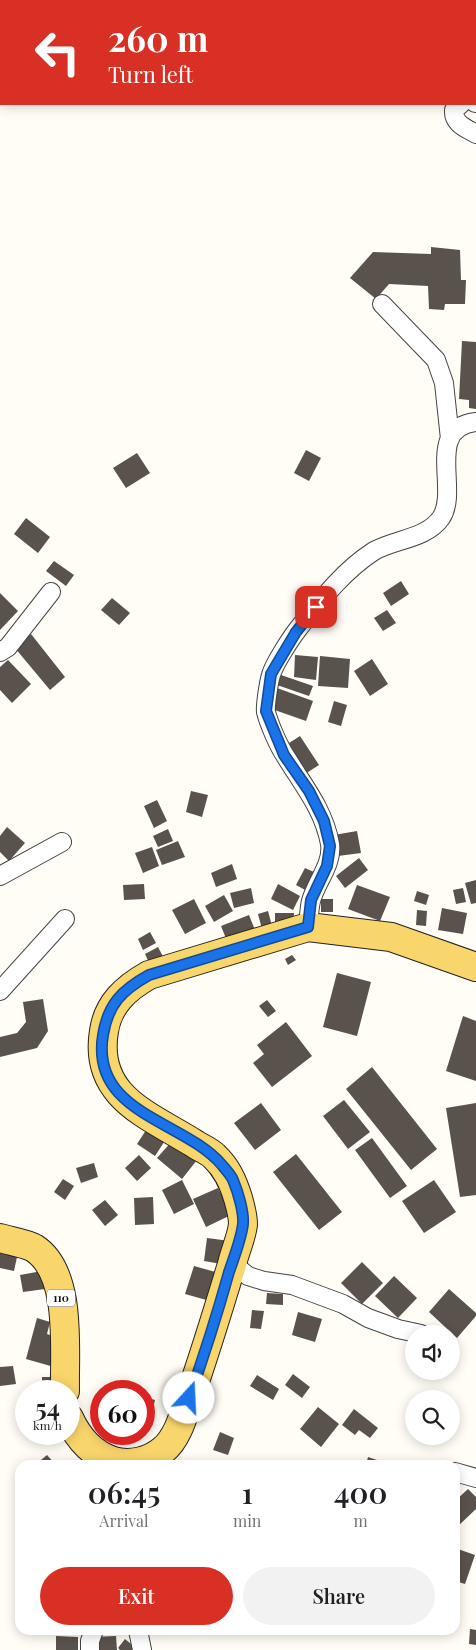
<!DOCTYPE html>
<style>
body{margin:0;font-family:"Playfair Display",serif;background:#f2f2f2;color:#202124;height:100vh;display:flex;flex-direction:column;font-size:19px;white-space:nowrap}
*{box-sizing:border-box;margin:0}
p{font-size:16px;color:#757577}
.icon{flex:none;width:28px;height:28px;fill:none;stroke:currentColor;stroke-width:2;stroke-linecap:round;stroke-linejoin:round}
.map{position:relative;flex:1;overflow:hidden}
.sheet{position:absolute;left:15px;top:1460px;width:445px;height:175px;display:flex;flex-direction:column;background:#fff;border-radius:15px;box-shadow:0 2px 12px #0003}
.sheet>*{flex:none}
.hud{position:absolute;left:0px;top:0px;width:476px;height:105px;box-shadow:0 2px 12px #0003;background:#d93025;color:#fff;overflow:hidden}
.tools{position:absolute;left:405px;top:1325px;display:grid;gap:10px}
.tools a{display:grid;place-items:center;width:55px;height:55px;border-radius:50%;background:#fff;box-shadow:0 2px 12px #0003;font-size:25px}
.speed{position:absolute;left:15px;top:1380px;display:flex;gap:10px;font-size:25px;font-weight:700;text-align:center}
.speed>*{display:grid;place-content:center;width:65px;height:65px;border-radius:50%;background:#fff;box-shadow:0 2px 12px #0003;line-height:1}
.speed small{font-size:12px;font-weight:400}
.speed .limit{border:8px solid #d22;background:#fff;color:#111}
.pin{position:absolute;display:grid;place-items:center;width:42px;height:42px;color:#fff;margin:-21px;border-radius:10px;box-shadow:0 2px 8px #0006}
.me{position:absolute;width:55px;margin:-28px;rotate:20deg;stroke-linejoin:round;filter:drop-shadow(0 0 4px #0008)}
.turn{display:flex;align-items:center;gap:18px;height:105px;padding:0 25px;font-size:22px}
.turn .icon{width:65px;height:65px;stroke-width:2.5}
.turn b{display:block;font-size:35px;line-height:42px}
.eta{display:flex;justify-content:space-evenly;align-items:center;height:85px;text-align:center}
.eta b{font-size:30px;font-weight:600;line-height:35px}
.button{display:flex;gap:10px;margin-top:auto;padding:10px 25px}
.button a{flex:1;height:58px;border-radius:30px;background:#d93025;color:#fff;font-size:20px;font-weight:600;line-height:58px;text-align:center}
.button a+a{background:#f2f2f2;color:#202124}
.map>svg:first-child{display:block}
.building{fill:#5a524d}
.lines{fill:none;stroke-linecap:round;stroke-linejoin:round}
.minor-casing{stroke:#444;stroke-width:20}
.primary-casing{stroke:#222;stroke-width:30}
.minor{stroke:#fff;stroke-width:18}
.primary{stroke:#f9d66b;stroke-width:28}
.route-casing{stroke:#114b97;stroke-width:12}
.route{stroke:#1a73e8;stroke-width:9}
.labels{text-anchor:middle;stroke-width:5;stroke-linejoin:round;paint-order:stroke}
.shield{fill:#fff;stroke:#585858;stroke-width:1}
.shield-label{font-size:11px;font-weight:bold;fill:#111}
</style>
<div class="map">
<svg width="476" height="1650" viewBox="0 0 476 1650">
<rect width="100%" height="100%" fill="#fffdf5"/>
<path class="building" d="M431 247 460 250 461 280H466L465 304H445L444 310 429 309 428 286 389 284 376 299 350 278 373 252 431 254Z
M462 341 476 342V409L469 408V400L459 399Z
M306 450 321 458 309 481 294 473Z
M137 453 150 473 126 488 113 468Z
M26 518 50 537 38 553 14 534Z
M54 561 74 575 66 586 46 571Z
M401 581 409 594 391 606 383 593Z
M0 593 18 611 0 630Z
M112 598 130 613 119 625 101 610Z
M387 610 396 623 383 631 374 618Z
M31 634 65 677 50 690 15 648Z
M295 655 318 657 316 680 294 677Z
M320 656 350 659 348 688 318 686Z
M372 659 388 684 370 696 354 671Z
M8 660 31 684 12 703 0 690V667Z
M281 675 313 686 309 696 277 685Z
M277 688 313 701 306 721 269 708Z
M334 701 347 705 341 726 328 722Z
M300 736 319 765 305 774 286 745Z
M191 791 208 795 202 817 186 812Z
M157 800 167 821 154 828 144 806Z
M7 827 25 843 9 861 0 852V836Z
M168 829 173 841 158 847 153 836Z
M357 831 361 853 338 856 334 835Z
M178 841 185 857 162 865 156 850Z
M152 847 159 866 143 873 135 853Z
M359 858 368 870 345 888 336 876Z
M232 864 237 879 216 887 211 873Z
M305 868 316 873 307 891 296 885Z
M476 880V903L471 904 465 883Z
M144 884 145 899 124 900 123 885Z
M278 884 300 896 293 910 271 899Z
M357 885 390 897 380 921 348 909Z
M251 888 254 903 234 908 230 893Z
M463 888 466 902 456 904 453 890Z
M417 891 429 895 426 905 414 901Z
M224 895 233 911 214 922 205 906Z
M194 899 206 923 185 934 172 910Z
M321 899H333V912H321Z
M442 908 467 913 463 934 438 930Z
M417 910 427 911 426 926 416 925Z
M268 911 272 926 262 929 258 914Z
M275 913H294L293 928H275Z
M249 915 257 935 229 946 221 926Z
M150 932 156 943 143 950 138 939Z
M158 947 167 964 153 971 145 954Z
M292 955 296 960 288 965 285 959Z
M337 973 371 982 357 1036 323 1027Z
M43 999 48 1031 37 1048 0 1057V1037L17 1033 26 1022 23 1002Z
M267 1000 276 1011 268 1017 259 1006Z
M463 1016 476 1021V1081L446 1071Z
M286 1022 312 1056 272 1087 253 1063 264 1054 257 1045Z
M372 1067 437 1149 411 1170 346 1089Z
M344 1100 370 1132 348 1149 323 1116Z
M261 1103 281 1130 255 1150 234 1123Z
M476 1103V1195L460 1197 446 1108Z
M150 1124 168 1136 155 1156 137 1144Z
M372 1138 407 1186 390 1198 355 1150Z
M173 1140 197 1160 182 1179 157 1158Z
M296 1154 342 1212 319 1230 273 1172Z
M139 1155 151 1168 137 1181 125 1168Z
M94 1163 98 1177 81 1183 76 1168Z
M63 1179 74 1186 65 1200 54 1192Z
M182 1180 194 1204 174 1214 162 1190Z
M434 1180 456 1212 424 1233 402 1201Z
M218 1188 231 1215 206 1227 193 1199Z
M153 1197 154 1224 135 1225 134 1198Z
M105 1200 118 1215 105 1226 92 1210Z
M207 1238 230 1241 227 1265 204 1261Z
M0 1253 17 1257 14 1271 0 1268Z
M362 1262 383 1283 362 1304 341 1283Z
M194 1266 219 1273 210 1301 185 1294Z
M42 1271 45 1289 23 1292 20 1275Z
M394 1276 417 1298 398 1318 375 1296Z
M449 1289 476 1313V1316L457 1338 429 1312Z
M267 1293 283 1294V1305L266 1304Z
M252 1310 264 1311 261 1329 250 1328Z
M298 1312 322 1319 315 1342 292 1335Z
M37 1318 50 1322 47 1334 62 1339 54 1367 26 1359Z
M13 1366 16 1384 0 1386V1367Z
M293 1374 310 1387 302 1398 285 1385Z
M257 1375 279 1389 273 1400 250 1386Z
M42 1377H55V1391H42Z
M144 1397 155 1400 149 1424 144 1423Z
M318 1407 339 1424 321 1447 300 1429Z
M354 1409 378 1428 370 1438 359 1430 355 1435 342 1425Z
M220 1432 234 1438 228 1455 213 1450Z
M47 1455 56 1465H35Z
M368 1457 383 1462 382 1465H366Z
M468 1489 476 1497V1509L457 1527 455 1524V1501Z
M455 1548 475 1555 465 1584 455 1581Z
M470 1629 476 1630V1645L469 1644Z
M56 1636 78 1637V1650H56Z
M116 1636 117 1650H92V1637Z
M125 1639 136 1648 134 1650H120L118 1648Z"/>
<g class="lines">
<g class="minor-casing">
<path id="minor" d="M475 103H476
M461 104 454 110C453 124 466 128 476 134
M382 304 436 360 444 383 450 439
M0 652 8 647 51 592
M0 876 62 842
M308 927C309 919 309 909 311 901 316 882 333 864 330 844 324 810 303 785 286 757 279 747 269 724 266 712 265 706 269 681 271 675 274 664 291 638 298 629 321 600 343 571 374 551 395 539 426 539 441 518 460 490 424 428 476 422
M0 991 65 919
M232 1263 248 1276 264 1281 292 1285 343 1304 368 1318 398 1329 421 1334
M455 1472 476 1478
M138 1630 142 1650
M90 1650V1641L94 1630"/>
</g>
<g class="primary-casing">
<path id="primary" d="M0 1238C10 1241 25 1243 34 1248 73 1273 64 1351 65 1391
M69 1418C78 1438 92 1454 113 1461 130 1466 150 1461 163 1450 179 1437 184 1412 191 1393 206 1350 219 1307 232 1264 235 1251 242 1236 243 1224 243 1216 240 1205 238 1198 233 1182 227 1168 214 1156 209 1151 201 1148 195 1144 149 1115 93 1097 104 1031 108 1004 126 988 149 975L308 927 391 937 476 967"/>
</g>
<use href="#minor" class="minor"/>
<use href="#primary" class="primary"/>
</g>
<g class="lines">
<g class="route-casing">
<path id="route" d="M189 1398C204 1356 217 1315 229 1272 234 1257 241 1240 243 1224 244 1212 238 1192 233 1180 231 1175 226 1170 222 1165 184 1120 90 1114 103 1035 108 1004 122 990 149 975L308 927 311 900 327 866 330 846 324 821 309 791 284 755 266 711 271 674 296 632 316 607"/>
</g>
<use href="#route" class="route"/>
</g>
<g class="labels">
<rect class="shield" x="47" y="1289.5" width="28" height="17" rx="4"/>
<g class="shield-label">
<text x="61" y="1302">110</text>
</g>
</g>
</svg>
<div class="tools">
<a><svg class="icon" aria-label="sound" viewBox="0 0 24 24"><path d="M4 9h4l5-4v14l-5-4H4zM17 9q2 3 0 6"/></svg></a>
<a><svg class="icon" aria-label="search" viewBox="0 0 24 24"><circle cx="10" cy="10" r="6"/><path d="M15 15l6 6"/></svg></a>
</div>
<div class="speed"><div>54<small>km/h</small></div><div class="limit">60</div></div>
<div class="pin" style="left:316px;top:607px;background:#d93025"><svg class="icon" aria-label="arrive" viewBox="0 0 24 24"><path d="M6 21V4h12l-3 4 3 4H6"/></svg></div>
<svg class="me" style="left:189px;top:1398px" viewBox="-20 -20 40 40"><circle r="19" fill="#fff"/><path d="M0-13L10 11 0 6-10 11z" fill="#1a73e8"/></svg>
<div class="hud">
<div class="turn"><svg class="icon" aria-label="left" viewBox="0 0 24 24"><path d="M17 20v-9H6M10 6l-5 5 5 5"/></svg><div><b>260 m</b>Turn left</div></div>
</div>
<section class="sheet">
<div class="eta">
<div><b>06:45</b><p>Arrival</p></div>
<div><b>1</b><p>min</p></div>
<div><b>400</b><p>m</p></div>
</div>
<div class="button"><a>Exit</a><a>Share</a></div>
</section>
</div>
